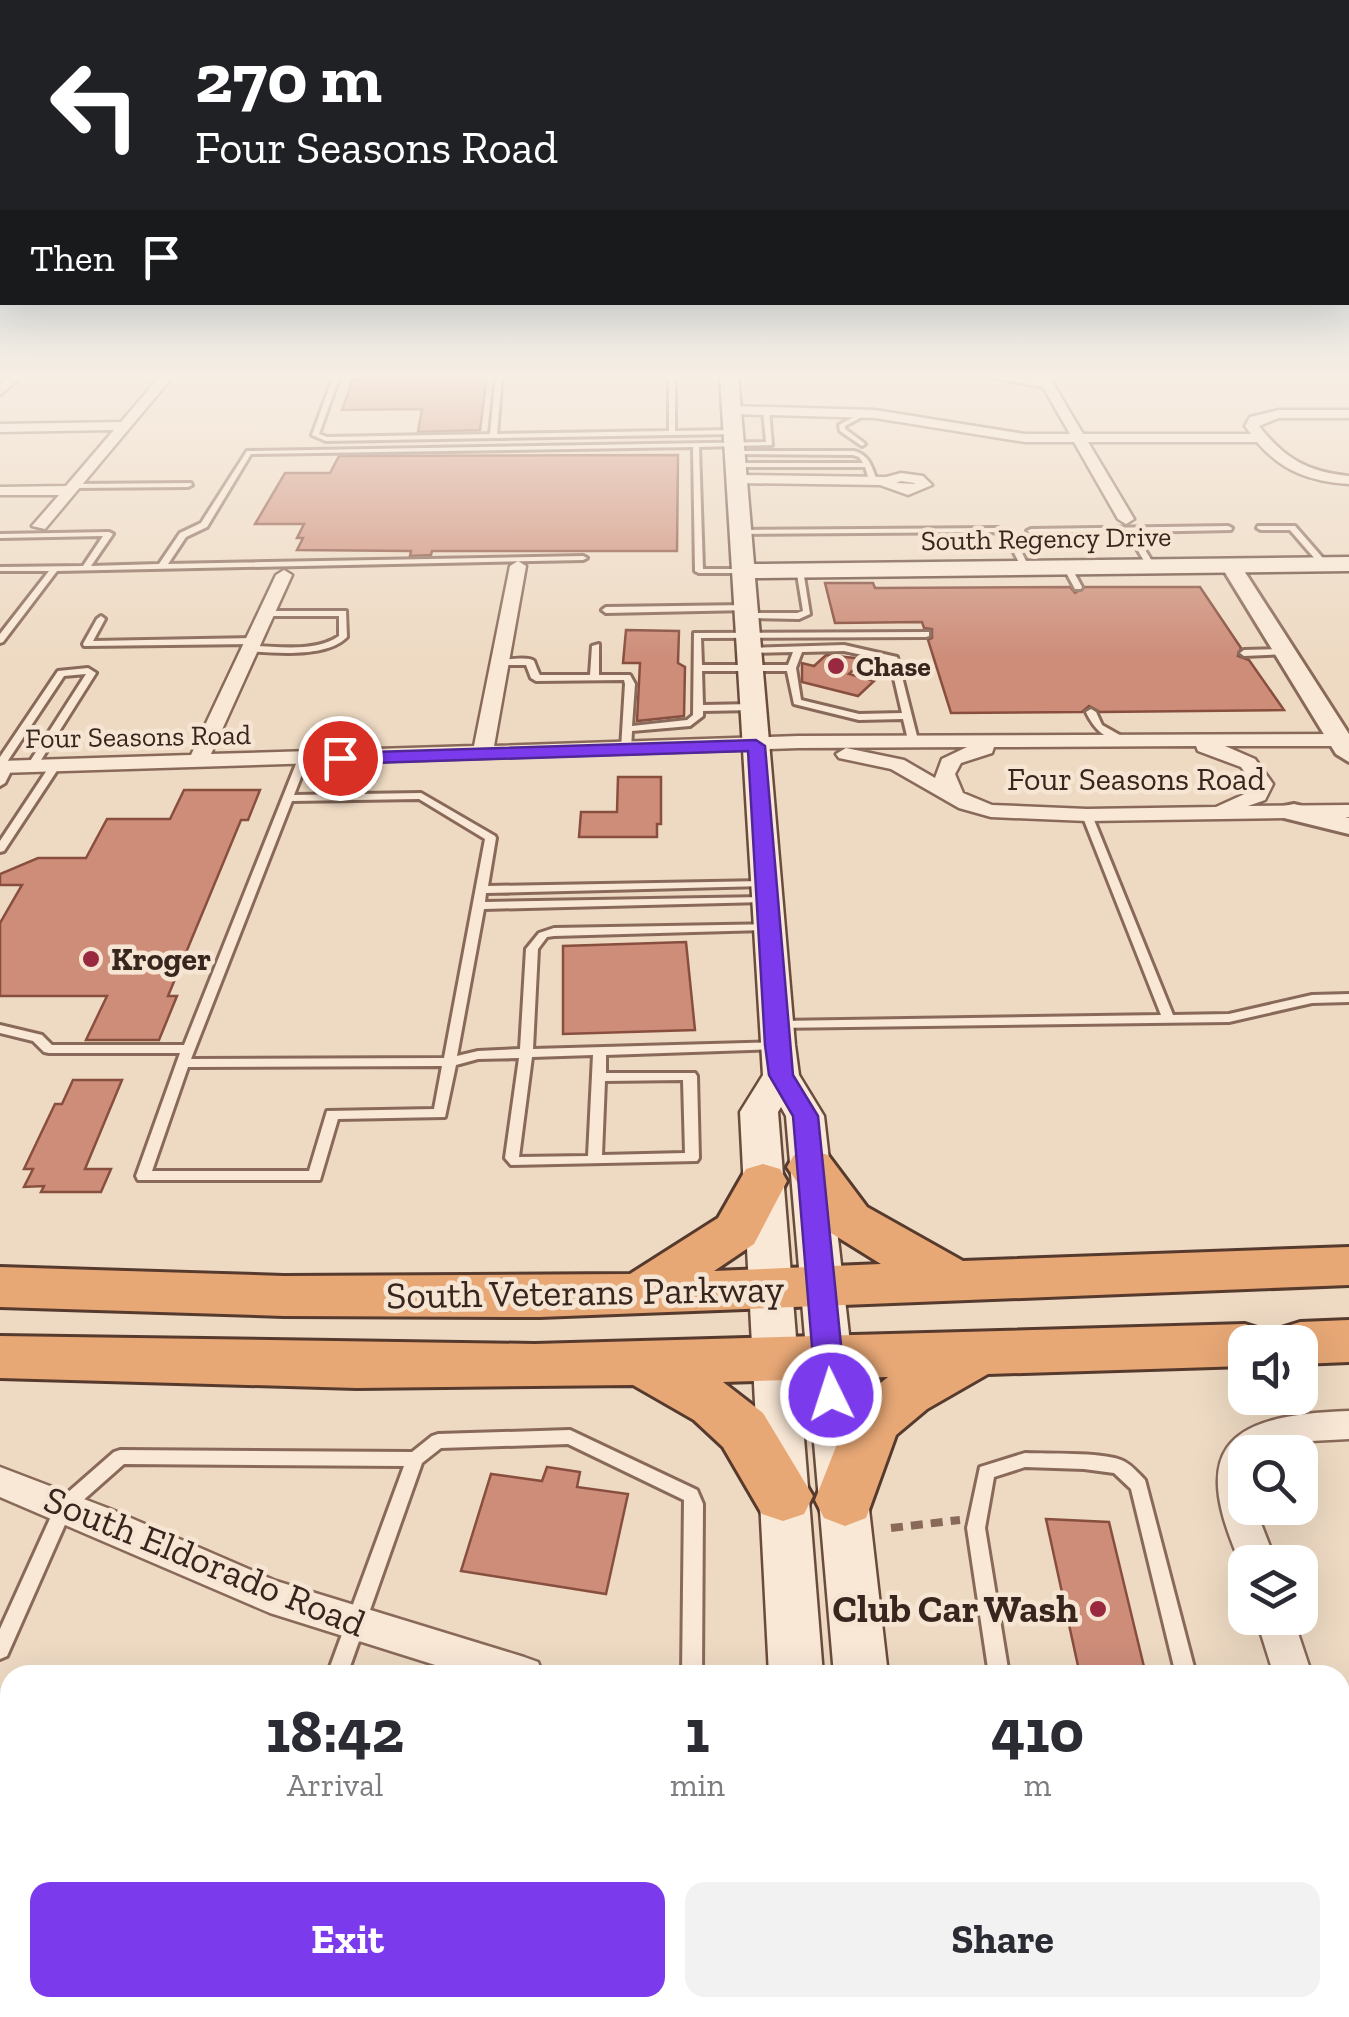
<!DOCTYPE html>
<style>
body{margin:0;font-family:"Zilla Slab",serif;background:#f2f2f3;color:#2b2b33;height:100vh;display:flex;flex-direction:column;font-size:38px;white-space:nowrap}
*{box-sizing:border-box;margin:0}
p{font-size:32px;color:#7c7c81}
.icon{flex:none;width:55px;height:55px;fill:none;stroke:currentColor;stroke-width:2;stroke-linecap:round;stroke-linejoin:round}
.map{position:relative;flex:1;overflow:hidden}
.details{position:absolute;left:0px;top:1665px;width:1350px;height:352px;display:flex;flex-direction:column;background:#fff;border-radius:30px 30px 0 0;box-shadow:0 10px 40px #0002}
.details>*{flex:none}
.guide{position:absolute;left:0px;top:0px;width:1350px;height:305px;box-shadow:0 10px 40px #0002;background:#202124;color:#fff;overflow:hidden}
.controls{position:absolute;left:1228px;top:1325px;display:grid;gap:20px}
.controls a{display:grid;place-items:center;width:90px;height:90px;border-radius:20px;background:#fff;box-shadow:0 10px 40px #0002;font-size:50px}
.pin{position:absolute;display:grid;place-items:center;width:85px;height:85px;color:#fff;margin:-42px;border:5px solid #fff;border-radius:50%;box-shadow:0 2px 10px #0007}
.me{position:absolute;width:110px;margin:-55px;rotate:356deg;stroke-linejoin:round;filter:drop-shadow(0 0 8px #0008)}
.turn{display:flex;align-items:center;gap:35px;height:210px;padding:0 30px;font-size:45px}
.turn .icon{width:130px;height:130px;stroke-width:2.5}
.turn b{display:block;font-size:70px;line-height:85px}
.then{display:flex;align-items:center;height:95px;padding:0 30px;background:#0003;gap:20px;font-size:38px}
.eta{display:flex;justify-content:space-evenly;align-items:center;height:170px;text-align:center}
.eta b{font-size:60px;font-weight:700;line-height:70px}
.cta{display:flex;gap:20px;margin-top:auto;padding:20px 30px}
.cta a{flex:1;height:115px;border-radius:20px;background:#7c3aed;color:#fff;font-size:40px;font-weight:700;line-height:115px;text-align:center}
.cta a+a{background:#f2f2f3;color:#2b2b33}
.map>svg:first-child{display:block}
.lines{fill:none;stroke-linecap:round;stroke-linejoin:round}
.stream{stroke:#6c8f80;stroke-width:12}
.building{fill:#cd8d79;stroke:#884f3f;stroke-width:2.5}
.service-casing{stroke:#896a5a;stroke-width:6}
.minor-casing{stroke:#896a5a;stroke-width:5}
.tertiary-casing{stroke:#896a5a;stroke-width:6}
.secondary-casing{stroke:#6a4c3d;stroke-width:5}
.trunk-casing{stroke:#563a2e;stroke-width:6}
.path{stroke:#896a5a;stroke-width:8;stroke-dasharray:12 8;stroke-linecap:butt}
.service{fill:#f9e8d6;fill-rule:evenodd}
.minor{fill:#f9e8d6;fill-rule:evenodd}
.tertiary{fill:#f9e8d6;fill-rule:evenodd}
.secondary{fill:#f9e8d6;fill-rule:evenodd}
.trunk{fill:#e8a876;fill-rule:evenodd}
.route{fill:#7c3aed;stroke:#51269a;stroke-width:2.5}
.poi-dot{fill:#98293e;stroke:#f6e5d3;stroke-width:4}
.labels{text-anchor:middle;stroke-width:9;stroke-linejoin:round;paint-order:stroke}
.far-street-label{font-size:28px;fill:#38261e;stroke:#f6e5d3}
.far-poi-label{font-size:28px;font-weight:bold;fill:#38261e;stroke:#f6e5d3;text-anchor:start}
.street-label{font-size:32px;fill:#38261e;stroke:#f6e5d3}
.poi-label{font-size:32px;font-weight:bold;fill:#38261e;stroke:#f6e5d3;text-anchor:start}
.near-street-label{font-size:38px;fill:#38261e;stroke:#f6e5d3}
.near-poi-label{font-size:38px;font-weight:bold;fill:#38261e;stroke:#f6e5d3;text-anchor:end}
</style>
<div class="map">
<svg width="1349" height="2017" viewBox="0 0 1349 2017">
<rect width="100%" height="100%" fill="#eedac3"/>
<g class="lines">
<path class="stream" d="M615 2017 623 2008"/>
</g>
<path class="building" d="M372 375H487L480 430 418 432 422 409 342 410 353 379H370Z
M678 455 677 551H432L431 555 410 556 411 551 297 550 303 538H297L304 524H255L285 473H330L339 456Z
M825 583H873L875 588 1070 587 1075 593 1085 587H1200L1241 648 1238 656 1249 660 1284 710 1100 712 1089 706 1082 712 951 713 928 640 932 638V629L924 628 922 622 835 623Z
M626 630 679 631 678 663 685 667 684 716 637 721 640 663H623Z
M826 655 865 659 849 674 874 681 858 696 802 682V663L814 666Z
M618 777H661V824H657V837H579L581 812H617Z
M184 790H260L248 820H241L168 996H177L159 1040H86L107 996H0V923L22 885H0V874L38 858H86L107 819H170Z
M686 942 695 1030 563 1034V946Z
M73 1080H122L85 1169H111L101 1192H41L44 1186 24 1187 33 1169H24L55 1104H62Z
M547 1467 580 1472 577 1487 628 1494 606 1594 461 1571 491 1474 542 1481Z
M1046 1519 1109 1522 1146 1675H1080Z"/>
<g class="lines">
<g class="service-casing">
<path id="service" d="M334 375H340L319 434 327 437 490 434 496 375H502L497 434 669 431V375H675V431L733 430 736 432 733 434 326 441 312 435Z
M766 408 769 410 772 445 699 447 703 569H746V573H699L695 571 693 447 251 454 207 527 186 537 168 564 583 556 587 558 583 560 57 571 3 642 0 643V634L49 571H0V567L83 566 103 536 0 538V534L109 532 113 534 91 566 159 564 180 533 201 523 247 451 766 442 763 410Z
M865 411 868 413 867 414 845 426V429L864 443 865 444 862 446 840 431 839 425Z
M741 451H854C868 455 871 464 876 478L869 480 865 467H736L732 465 736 463H863L859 457 853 455 739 454V452Z
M191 483 192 485 188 487 74 488 70 486 74 484Z
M1228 526 1232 528 1231 530 1134 532 1155 566 1151 568 1147 566 1127 532 1031 533 1027 531 1031 529Z
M1258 526H1295L1329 565 1322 567 1290 530H1261L1257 528Z
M998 528 1012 533 1030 569 1029 571H1023L1006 536 997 532 740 534 736 532 740 530Z
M1064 565H1070L1082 587 1081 589H1075L1063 567Z
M796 568 803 570 810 614 799 619 744 618V614L747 613H797L803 611Z
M746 605 749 606V610L606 613 602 610 606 607Z
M264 611H346L347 637C327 658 275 653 247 651L246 649 250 646C277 646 315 653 339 636V616H267L264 615Z
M101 616 105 619 93 641 254 638 258 641 254 644 84 646 83 644 97 619Z
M929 632V636L926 637 701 638 702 665H788L793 652 746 653 745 651 749 648 844 645 897 657 918 740 913 743 908 740 903 719 859 720 794 704 787 671H702L703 705 754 704 759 707 754 710 703 711V716L690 726 632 731 631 749 626 752 621 749 625 684 624 680 536 681 531 678 526 665H500L495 662C501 660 528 656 534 661 534 661 539 674 540 675H590L592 646 599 644V675H630L635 684 632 726 687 720 693 715 694 633ZM844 651 890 661 902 713 859 714 801 700 796 668 802 652Z
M1287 649 1290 650V654L1244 656 1240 653 1244 650Z
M88 668 96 673 36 768H28L27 766 86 674 64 676 5 765H12L13 767 5 783 0 786V773L3 767 0 768V757L58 671Z
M1091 709 1096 712 1102 725 1125 738V742C1106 741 1094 729 1086 712Z
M303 756 308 759 294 795 421 793 495 836 496 838 488 886 768 881 770 883 768 885 764 886 486 893 485 902 771 897 773 899 767 902 484 909 457 1056 478 1051 520 1049 526 949 539 933 554 928 771 924 773 926 767 930 554 936 547 937 538 949 533 1049 782 1042 783 1045 777 1049 606 1055V1073H695L697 1076 699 1158 697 1161 511 1165 505 1158 519 1058 478 1059 456 1065 445 1117 338 1119 320 1180H138L136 1176 180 1053H49L44 1052 33 1041 0 1033V1025L42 1035 52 1045H184L298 759ZM419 799 485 839 444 1058 191 1059 292 801ZM593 1055 588 1156 519 1157 532 1057ZM442 1066 434 1109 327 1111 309 1171H152L188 1067ZM683 1080 685 1153 602 1155 605 1081Z
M55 763 60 766 4 851 0 852V841L51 764Z
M1087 812 1092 815 1173 1015 1229 1014 1312 995 1349 994V1002L1312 1003 1229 1022 775 1028 773 1025 775 1022 779 1021 1161 1015 1082 815Z
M570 1430 697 1490 703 1504 702 1675H682L684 1500 568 1444 441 1448 422 1463 347 1675H327L404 1466 124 1464 71 1511 7 1656 0 1659V1629L58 1501 114 1452 120 1450 412 1452 432 1436 438 1434Z
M1025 1453C1049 1454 1100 1452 1121 1460 1130 1463 1138 1473 1145 1480L1196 1675H1176L1131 1489 1114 1473 1084 1469 1025 1467 994 1477 985 1528 1009 1675H989L967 1528 980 1467Z
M225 2008H253L249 2017H220Z"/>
</g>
<g class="minor-casing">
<path id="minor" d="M10 375H23L0 395V384Z
M161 375H174L45 529 32 526 59 495H0V487L66 486 114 430 0 432V424L121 422Z
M975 375 1038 379 1036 375H1048L1083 434H1251L1245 426 1250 417 1279 410H1349V418H1279L1259 426C1284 458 1307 472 1349 476V484C1310 481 1283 472 1257 442H1088L1134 519 1126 524 1118 519 1074 442H1025L875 418 731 414 725 410 731 406 875 410 1025 434H1070L1043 387Z
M901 473 923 476 932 485 908 495 880 485 737 483 730 479 737 475 886 477ZM901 481 914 483 915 484 896 483Z
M518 561 526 566 494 746 798 736 1349 734V746H1225L1255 759 1273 784 1265 800 1248 806 1349 805V817L1087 821 991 817 959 808 891 769 839 758 836 754 846 748 904 760 935 778 942 759 967 747 798 748 0 773V761L191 755 276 575 284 570 292 575 211 754 474 746 510 566ZM994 747 1196 746 1198 751 1241 767 1253 784 1249 792 1216 807 1087 809 992 805 963 793 955 774 961 763 992 753Z
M1349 1411V1439L1292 1442 1263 1452H1245V1508H1255L1276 1562H1245V1573C1188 1451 1220 1415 1349 1411Z
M0 1467 110 1509 276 1581 524 1657 538 1662 543 1675H467L270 1613 0 1497Z
M1256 1618H1293L1312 1675H1274Z
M1340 1806 1349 1810V1877L1340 1873Z
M324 2008H371L367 2017H320Z"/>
</g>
<g class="tertiary-casing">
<path id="tertiary" d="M1231 560 1241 566 1349 734V762L1336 754 1221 566Z
M1294 804 1349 818V834L1284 818 1280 812 1284 806Z"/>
</g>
<g class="secondary-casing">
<path id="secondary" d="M720 375H738L754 564 1349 557V571L755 578 795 1045 799 1075 824 1116 888 1675H834L786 1116 781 1107 778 1112 823 1675H769L740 1112 763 1075Z
M794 2008H915L916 2017H797Z"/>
</g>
<g class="trunk-casing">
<path id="trunk" d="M811 1150 828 1155 867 1207 963 1261 1349 1247V1285L540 1317 284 1316 0 1307V1267L284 1276 630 1274 718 1218 746 1169 763 1164 780 1169 787 1181 754 1244 714 1271 881 1264 831 1233 787 1167 794 1155Z
M1349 1320V1362L1300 1364V1342H1273L1281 1328 1300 1322Z
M1245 1324 1264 1330 1271 1342H1245V1366L988 1374 927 1409 896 1435 866 1518 845 1526 824 1518 815 1500 852 1406 888 1377 723 1382 763 1413 813 1496 804 1514 783 1521 762 1514 723 1447 694 1420 633 1385 357 1388 0 1378V1336L535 1344Z"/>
</g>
<path class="path" d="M891 1528 960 1520"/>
<use href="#service" class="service"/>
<use href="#minor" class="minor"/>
<use href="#tertiary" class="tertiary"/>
<use href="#secondary" class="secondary"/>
<use href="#trunk" class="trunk"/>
</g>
<linearGradient id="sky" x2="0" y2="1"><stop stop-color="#8db9d3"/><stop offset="0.57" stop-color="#f7eee4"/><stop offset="1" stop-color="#f7eee4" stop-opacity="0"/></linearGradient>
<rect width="1349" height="658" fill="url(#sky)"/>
<path class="route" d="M756 740 765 746 793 1075 818 1116 846 1395 841 1403 831 1407 820 1403 816 1395 793 1116 769 1075 765 1045 748 751 340 764 331 758 340 753Z"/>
<g class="poi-dot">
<circle cx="836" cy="666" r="10"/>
<circle cx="91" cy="959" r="10"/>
<circle cx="1098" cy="1609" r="10"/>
</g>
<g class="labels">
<g class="far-street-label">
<text transform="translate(1046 538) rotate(-1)" y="10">South Regency Drive</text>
<text transform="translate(138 736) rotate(-1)" y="10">Four Seasons Road</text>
</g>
<g class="far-poi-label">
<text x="856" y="676">Chase</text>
</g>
<g class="street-label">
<text x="1136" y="790">Four Seasons Road</text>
</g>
<g class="poi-label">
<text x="111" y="970">Kroger</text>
</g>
<g class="near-street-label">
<text transform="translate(585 1292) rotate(-1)" y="13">South Veterans Parkway</text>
<text transform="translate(205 1561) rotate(22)" y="13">South Eldorado Road</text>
</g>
<g class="near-poi-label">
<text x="1078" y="1622">Club Car Wash</text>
</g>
</g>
</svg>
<div class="controls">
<a><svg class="icon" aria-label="sound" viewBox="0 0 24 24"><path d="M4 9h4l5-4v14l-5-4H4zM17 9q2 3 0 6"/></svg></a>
<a><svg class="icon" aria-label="search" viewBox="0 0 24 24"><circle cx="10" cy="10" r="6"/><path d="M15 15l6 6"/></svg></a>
<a><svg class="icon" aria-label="layers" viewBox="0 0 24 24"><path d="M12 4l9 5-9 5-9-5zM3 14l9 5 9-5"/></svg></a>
</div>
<div class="pin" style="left:340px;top:758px;background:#d93025"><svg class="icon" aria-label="arrive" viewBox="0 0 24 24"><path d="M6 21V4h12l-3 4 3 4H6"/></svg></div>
<svg class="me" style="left:831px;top:1395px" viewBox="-20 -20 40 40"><circle r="17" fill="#7c3aed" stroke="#fff" stroke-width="3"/><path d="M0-11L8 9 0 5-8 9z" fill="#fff"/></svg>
<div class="guide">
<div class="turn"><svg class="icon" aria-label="left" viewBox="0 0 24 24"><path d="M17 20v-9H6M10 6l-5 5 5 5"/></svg><div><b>270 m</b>Four Seasons Road</div></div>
<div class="then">Then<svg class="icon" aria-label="arrive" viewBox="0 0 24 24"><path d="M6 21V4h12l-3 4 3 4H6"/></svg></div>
</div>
<section class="details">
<div class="eta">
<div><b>18:42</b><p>Arrival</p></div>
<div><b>1</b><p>min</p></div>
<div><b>410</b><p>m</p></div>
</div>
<div class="cta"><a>Exit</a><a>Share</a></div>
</section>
</div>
